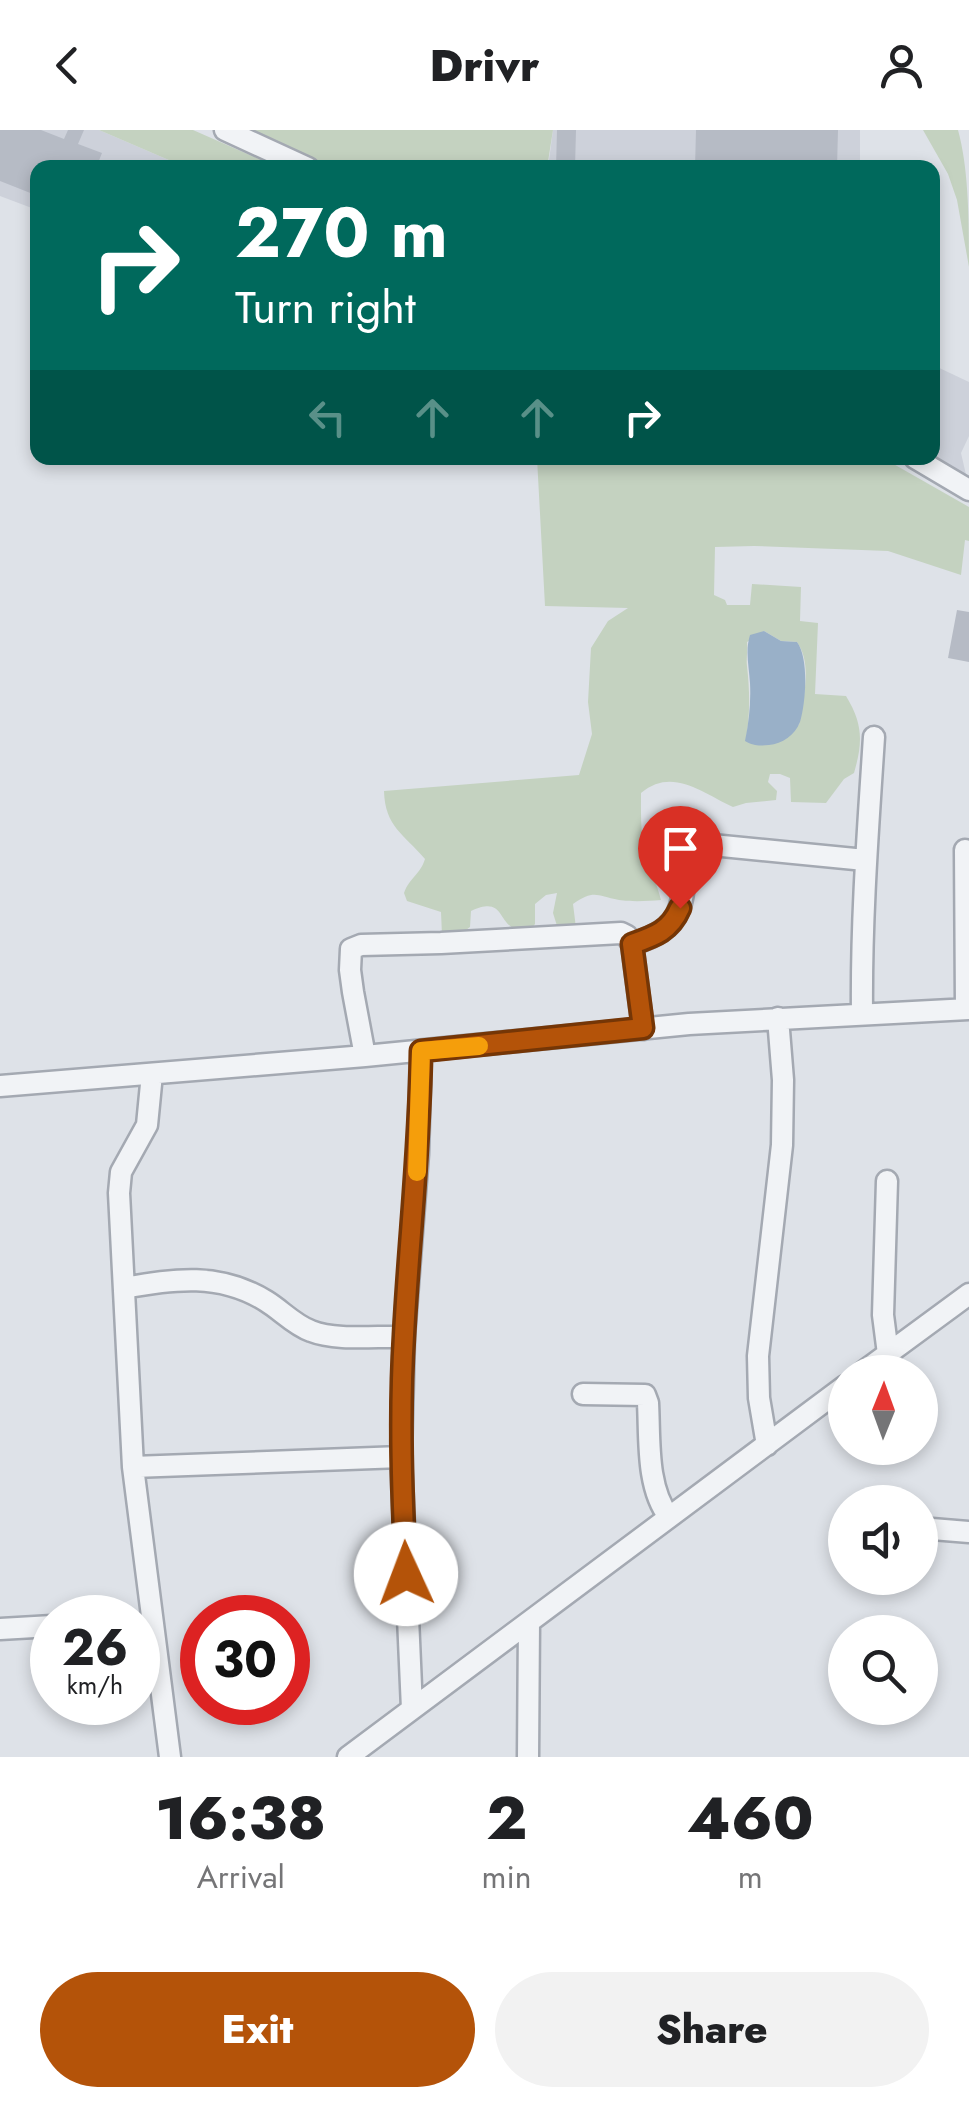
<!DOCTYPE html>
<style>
body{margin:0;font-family:Jost,sans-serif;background:#f2f2f2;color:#202124;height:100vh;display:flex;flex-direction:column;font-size:38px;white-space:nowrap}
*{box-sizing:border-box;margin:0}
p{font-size:32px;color:#757577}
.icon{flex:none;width:55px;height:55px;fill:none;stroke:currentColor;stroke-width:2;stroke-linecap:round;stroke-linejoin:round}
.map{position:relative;height:1627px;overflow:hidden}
.sheet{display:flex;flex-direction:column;background:#fff;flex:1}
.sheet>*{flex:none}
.guide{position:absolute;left:30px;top:30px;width:910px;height:305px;border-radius:20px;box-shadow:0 5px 15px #0003;background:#00695c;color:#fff;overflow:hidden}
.needle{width:65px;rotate:1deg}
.buttons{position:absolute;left:828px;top:1225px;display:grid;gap:20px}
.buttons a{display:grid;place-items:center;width:110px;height:110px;border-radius:50%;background:#fff;box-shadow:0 5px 15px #0003;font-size:50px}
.speed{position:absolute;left:30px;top:1465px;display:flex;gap:20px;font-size:50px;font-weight:700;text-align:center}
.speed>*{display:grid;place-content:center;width:130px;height:130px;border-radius:50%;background:#fff;box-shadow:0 5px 15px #0003;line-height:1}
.speed small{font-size:25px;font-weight:400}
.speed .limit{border:15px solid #d22;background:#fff;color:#111}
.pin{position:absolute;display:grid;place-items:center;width:85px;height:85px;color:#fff;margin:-102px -42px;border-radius:50% 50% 50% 0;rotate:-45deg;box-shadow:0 0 10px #0007}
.pin .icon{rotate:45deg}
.me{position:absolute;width:110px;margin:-55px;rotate:358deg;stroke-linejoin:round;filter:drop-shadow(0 0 8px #0008)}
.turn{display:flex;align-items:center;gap:35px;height:210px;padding:0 40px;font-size:45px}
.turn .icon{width:130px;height:130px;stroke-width:2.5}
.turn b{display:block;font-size:70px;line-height:85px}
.lanes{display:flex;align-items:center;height:95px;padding:0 40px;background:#0003;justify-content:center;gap:50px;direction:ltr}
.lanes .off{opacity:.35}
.eta{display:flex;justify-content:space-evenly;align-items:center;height:170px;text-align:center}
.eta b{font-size:60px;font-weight:800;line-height:70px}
.button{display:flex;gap:20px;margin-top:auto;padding:20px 40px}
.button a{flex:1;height:115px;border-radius:60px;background:#b45309;color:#fff;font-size:40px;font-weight:800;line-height:115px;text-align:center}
.button a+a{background:#f2f2f2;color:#202124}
header{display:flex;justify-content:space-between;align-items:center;height:130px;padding:0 40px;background:#fff;font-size:45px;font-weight:800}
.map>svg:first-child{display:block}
.built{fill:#cdd1da}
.green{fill:#c4d2c0;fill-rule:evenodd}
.water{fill:#99b0c8}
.building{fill:#b6bbc5}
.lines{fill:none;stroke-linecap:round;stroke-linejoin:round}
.minor-casing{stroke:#a4a9b2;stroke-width:25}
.minor{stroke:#f1f3f6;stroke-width:20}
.route-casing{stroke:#753606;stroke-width:25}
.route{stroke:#b45309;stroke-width:18}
.slow{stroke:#f59e0b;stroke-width:18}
</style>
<header><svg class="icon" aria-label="back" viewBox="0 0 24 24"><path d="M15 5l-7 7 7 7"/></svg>Drivr<svg class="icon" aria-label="person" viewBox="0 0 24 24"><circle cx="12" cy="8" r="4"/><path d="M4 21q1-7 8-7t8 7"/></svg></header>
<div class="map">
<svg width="969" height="1627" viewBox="0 0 969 1627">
<rect width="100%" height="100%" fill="#dee2e8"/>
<path class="built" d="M0 0H99L185 37 38 38 37 80 0 66Z
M553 0H860V37L548 38Z
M933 235 969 252V306L961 323 967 349 932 328Z"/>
<path class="green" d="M99 0H193L277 37H185Z
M245 0H553L547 38 329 37Z
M923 0H958C969 40 969 93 969 137L957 70 948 44Z
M537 328H883L969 377V411L965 410 961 445 888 421 754 416 715 417 714 465 725 470 727 475H750L752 454 801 457 800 491 818 493 815 564 846 566C863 594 863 612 854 643L844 649 826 673 791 672 790 648 780 644H770L768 652 777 661 776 670 746 673 733 677C701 662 672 637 641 663 641 688 640 714 650 738 654 749 658 758 661 770 648 771 633 772 619 770 596 766 595 759 573 774L576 798 558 799 553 783 557 763 546 765 535 774V794L529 802C493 802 510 763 471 781L470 797 458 806 442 805 441 782 407 771 404 763C410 747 420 745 425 729 404 704 385 697 384 661L579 645 592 604 588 572 591 518 608 491 628 478 545 476ZM764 501 781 511 797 512C813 535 803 568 799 595L746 610C750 585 750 562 747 536 746 528 748 520 747 512Z"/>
<path class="water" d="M764 501 781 511 797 512C809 528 806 572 800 592 795 605 782 614 769 615 759 616 754 616 745 611 749 591 751 573 750 553 749 536 745 521 750 505Z"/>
<path class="building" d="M0 0H41L64 9 68 0H84L78 14 102 23 96 38H38V66L0 51Z
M557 0H576L575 38H556Z
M696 0H838L837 38H695Z
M957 480 969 482V532L948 528Z"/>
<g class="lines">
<g class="minor-casing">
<path id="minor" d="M225 0 308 38
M915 328 969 360
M965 720 966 879
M632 814C673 801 682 788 685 745 685 734 685 725 692 715L702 714 865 730
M862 883C861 791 868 699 874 607
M365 926 353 862 350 840 351 819 361 815 441 813 621 803 627 806 632 814 643 899
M152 944 147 995 121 1042 119 1063 133 1337 170 1627
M0 956 365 926 689 894 969 879
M887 1051 883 1185 888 1224
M124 1158C175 1149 219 1142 266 1171 281 1180 294 1195 311 1201 336 1211 376 1206 404 1207
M863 1242 969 1164
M583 1264 645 1265 648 1273C650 1309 646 1357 669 1387
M767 1315 759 1268 758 1226 782 1015 783 950 778 888
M133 1337 401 1327
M920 1398 969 1402
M0 1499 52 1496
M412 1579 401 1327 404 1207 418 1024 421 921
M348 1627 845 1256
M528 1627 529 1492"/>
</g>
<use href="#minor" class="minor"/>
</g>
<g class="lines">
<g class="route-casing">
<path id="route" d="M406 1444C402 1365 399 1285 404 1205 409 1110 420 1016 421 921L643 898 632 814C655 806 670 801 680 778"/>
</g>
<use href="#route" class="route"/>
<path class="slow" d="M417 1042 421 921 479 916"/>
</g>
</svg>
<div class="buttons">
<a><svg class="needle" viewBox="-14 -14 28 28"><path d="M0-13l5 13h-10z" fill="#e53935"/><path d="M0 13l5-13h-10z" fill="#757577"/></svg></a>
<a><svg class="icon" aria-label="sound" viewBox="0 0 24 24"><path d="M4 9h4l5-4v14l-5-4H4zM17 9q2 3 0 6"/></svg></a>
<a><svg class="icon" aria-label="search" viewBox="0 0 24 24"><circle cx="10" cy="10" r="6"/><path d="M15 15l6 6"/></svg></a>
</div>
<div class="speed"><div>26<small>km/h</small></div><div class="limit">30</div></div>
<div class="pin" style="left:680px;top:778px;background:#d93025"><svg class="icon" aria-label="arrive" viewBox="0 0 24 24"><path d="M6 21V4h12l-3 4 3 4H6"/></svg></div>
<svg class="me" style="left:406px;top:1444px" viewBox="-20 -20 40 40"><circle r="19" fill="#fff"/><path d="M0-13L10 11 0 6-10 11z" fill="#b45309"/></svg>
<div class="guide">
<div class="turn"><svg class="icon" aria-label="right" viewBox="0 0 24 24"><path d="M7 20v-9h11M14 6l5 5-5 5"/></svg><div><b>270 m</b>Turn right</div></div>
<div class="lanes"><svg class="icon off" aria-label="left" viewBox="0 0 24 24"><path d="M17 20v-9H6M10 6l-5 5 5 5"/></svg><svg class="icon off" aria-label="ahead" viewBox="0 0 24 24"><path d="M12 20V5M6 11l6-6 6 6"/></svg><svg class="icon off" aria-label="ahead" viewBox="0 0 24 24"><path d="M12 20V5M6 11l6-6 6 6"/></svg><svg class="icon" aria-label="right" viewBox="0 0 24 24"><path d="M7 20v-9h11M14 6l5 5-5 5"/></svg></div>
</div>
</div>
<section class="sheet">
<div class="eta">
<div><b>16:38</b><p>Arrival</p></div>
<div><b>2</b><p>min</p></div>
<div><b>460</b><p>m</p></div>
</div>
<div class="button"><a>Exit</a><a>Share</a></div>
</section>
